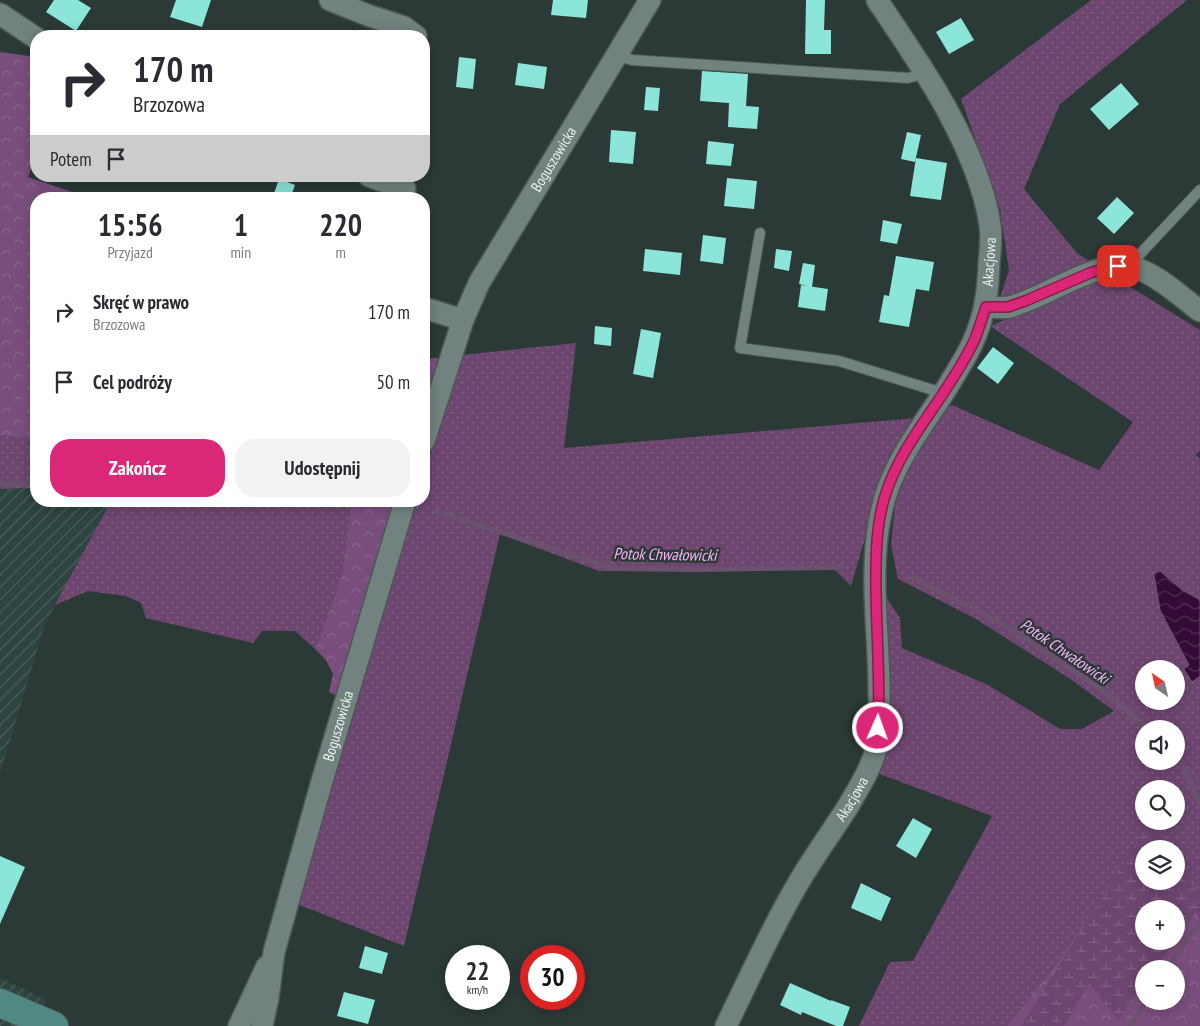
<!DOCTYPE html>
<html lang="pl">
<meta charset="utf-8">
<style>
body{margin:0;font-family:"PT Sans Narrow",sans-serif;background:#f2f2f3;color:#2b2b33;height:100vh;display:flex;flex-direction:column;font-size:19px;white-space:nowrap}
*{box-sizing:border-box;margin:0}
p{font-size:16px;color:#7c7c81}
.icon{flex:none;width:28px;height:28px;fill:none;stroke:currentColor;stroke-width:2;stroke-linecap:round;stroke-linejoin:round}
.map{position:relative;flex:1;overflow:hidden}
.sheet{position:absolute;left:30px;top:192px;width:400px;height:315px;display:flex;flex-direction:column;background:#fff;border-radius:20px;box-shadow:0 2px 12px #0003}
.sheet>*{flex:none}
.top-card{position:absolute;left:30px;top:30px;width:400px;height:152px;border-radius:20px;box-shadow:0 2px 12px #0003;background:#fff;color:#2b2b33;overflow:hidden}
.needle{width:32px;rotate:326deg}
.buttons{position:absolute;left:1135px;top:660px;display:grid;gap:10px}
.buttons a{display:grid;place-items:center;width:50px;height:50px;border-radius:50%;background:#fff;box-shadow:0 2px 12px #0003;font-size:25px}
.speed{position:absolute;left:445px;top:945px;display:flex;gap:10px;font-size:25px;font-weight:700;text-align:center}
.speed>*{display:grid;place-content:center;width:65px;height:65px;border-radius:50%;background:#fff;box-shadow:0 2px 12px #0003;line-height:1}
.speed small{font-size:12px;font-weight:400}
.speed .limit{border:8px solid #d22;background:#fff;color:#111}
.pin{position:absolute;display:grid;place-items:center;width:42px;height:42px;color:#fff;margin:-21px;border-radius:10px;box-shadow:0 2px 8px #0006}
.me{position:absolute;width:55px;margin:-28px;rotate:2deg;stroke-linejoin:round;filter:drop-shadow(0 0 4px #0008)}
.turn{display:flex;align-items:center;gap:18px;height:105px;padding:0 20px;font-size:22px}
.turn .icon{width:65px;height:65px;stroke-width:2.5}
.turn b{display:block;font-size:35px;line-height:42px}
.then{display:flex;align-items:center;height:48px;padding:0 20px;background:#0003;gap:10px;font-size:19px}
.eta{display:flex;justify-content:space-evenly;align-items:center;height:85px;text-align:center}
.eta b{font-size:30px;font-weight:700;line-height:35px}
.primary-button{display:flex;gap:10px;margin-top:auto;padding:10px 20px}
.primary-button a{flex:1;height:58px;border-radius:20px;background:#db2777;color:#fff;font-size:20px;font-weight:700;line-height:58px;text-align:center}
.primary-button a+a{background:#f2f2f3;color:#2b2b33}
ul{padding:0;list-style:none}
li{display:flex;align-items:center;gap:15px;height:70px;padding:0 20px}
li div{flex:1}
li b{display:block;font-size:19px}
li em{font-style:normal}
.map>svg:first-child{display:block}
.industrial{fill:url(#industrial-furrows)}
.grass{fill:url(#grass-dots);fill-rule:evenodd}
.forest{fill:url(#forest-crowns);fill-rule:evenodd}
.wetland{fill:url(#wetland-marsh)}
.water{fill:url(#water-waves);stroke:#6a516e}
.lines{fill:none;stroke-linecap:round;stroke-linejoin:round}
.stream{stroke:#6a516e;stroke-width:5}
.building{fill:#8be5d9}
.service-casing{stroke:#4b5755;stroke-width:12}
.minor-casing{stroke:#4b5755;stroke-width:24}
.secondary-casing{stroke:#4b5755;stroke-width:30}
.service{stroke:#72827f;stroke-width:10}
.minor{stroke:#72827f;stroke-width:21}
.secondary{stroke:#508883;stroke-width:28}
.route-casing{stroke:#8e194d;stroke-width:12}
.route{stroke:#db2777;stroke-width:9}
.labels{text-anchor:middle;stroke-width:5;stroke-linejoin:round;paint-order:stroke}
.street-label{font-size:15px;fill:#eaf3f1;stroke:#2b3937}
.water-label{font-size:16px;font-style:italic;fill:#f8b5fb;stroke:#2b3937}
</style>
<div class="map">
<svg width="1200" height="1026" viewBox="0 0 1200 1026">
<defs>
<pattern id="industrial-furrows" width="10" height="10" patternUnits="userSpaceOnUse" patternTransform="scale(1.25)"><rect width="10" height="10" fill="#2e4441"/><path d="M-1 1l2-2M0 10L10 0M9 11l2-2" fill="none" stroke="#4c5f5d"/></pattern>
<pattern id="grass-dots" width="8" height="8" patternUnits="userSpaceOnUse" patternTransform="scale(1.25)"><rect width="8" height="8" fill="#6d466f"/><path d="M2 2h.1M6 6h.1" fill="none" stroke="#826184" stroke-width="1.8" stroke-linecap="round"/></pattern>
<pattern id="forest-crowns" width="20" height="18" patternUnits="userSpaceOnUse" patternTransform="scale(1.25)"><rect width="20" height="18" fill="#794e7c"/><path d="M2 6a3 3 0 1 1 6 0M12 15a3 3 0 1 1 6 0" fill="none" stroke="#8c688f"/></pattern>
<pattern id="wetland-marsh" width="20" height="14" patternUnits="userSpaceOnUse" patternTransform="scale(1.25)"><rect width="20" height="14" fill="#6d466f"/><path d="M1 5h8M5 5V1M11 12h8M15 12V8" fill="none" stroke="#826184"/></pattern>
<pattern id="water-waves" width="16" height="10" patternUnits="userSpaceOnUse" patternTransform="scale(1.25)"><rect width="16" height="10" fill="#330b36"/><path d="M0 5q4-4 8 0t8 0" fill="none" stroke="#512f54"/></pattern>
</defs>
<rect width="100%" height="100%" fill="#2b3937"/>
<path class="industrial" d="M36 488V501H111L45 624 0 774V489Z
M0 978 46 999 38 1026H0Z"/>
<path class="grass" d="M1091 0H1187L1060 104 1024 189 1077 253 1094 264 1010 300 1000 298 1009 270 1000 209 961 99Z
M1111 275 1200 330V451L1196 455 1200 459V918L1176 873V849H1164L1153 828 1053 968 1007 1026H859L890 962 913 961 992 816 877 773 891 740V679L886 597 900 618 902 648 988 685 1060 729H1082L1114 711 1069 678 976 619 898 579 891 545 895 505 915 448 943 408 952 405 1099 470 1133 422 990 326ZM1144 669H1176V701H1144ZM1144 729H1176V761H1144ZM1144 789H1176V821H1144Z
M576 343 564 448 916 418 889 456 851 586 835 570 693 572 599 571 500 534 404 946 297 904 375 631 415 501H424V474L461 355Z
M0 435 36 440V488L0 489Z
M111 501H351L342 575 315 649 295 631H262L253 643 146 618 141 603 126 596 88 591 55 605Z"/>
<path class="forest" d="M0 52 36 57V155L28 177 93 199H36V440L0 435Z
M446 357 424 421V359Z
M351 501H396L373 567 337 696 329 692 333 674 326 660 315 649 342 575Z
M1152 828 1144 849V881H1176V873L1200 918V1026H1007L1053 968ZM1144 909H1176V941H1144ZM1144 969H1176V1001H1144Z"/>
<path class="wetland" d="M1150 821H1159L1174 849H1144V881H1176V854L1200 899V906L1176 939V909H1144V941H1175L1155 969H1144V984L1118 1020 1089 984 1064 1026H1021Z"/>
<path class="water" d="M1160 571 1182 590 1197 598 1200 601V676L1192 682 1184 669 1189 665 1160 610 1154 574Z"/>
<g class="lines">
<path class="stream" d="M0 484H36
M436 511 611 568 708 569 842 567
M909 576 1005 625 1106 693 1148 729
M1176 751 1200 804
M1166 969 1200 923
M1130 1026 1146 1001"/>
</g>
<path class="building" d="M54 0H78L91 8 76 31 46 12Z
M176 0H211L202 27 170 17Z
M553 0H588L586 18 551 15Z
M806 0H825L824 30H831V54H805Z
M961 18 974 40 949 54 936 32Z
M459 57 476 59 473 89 456 87Z
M518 63 547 67 544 89 515 85Z
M702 71 748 74 746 106 759 107 757 129 728 127 729 103 700 101Z
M1121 83 1139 104 1109 130 1090 109Z
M646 87 660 88 658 111 644 110Z
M611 130 636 132 633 164 609 162Z
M907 132 921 135 915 162 901 159Z
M708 141 734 144 731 166 706 164Z
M916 158 947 163 941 200 910 196Z
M727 178 757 181 754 209 724 206Z
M279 179 295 185 290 199H280L273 196Z
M1117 197 1134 213 1114 234 1097 218Z
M883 220 902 224 897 244 880 241Z
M703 235 726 238 723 264 700 261Z
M645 249 682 253 680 275 643 271Z
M776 249 792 251 789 271 774 268Z
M896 256 934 262 929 291 916 289 909 327 879 322 884 295 889 296Z
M803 263 815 265 812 287 799 284Z
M801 285 828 289 825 311 798 307Z
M595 326 612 328 611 346 594 344Z
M641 329 661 333 653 378 633 374Z
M993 347 1014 363 998 384 977 368Z
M913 818 932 829 916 858 896 846Z
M0 856 25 867 0 924Z
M861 883 891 898 881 921 851 908Z
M365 946 388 953 382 974 359 968Z
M790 983 831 1001V1000L850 1007 843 1026H836L802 1012 801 1015 780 1005Z
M344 992 375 1000 368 1024 337 1016Z"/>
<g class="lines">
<g class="service-casing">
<path id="service" d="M615 55 632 60 908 78 926 73
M760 233 740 348 839 361 943 393
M1131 266 1141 253 1200 190"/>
</g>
<g class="minor-casing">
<g id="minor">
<path d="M330 0 370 16 404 27 416 36"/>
<path d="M0 14 36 38"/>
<path d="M369 176 405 189"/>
<path d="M986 307C993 307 1002 308 1009 307 1049 298 1103 251 1143 271 1162 279 1183 298 1200 311"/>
<path d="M424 308 463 320"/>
<path id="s1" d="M424 441 463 320 479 283 650 0"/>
<path d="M239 1026 267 966"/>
<path id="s2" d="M262 1026 268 998 274 952 322 781 405 501"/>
<path id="s3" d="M726 1026C750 977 772 927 800 880 815 855 833 830 849 805 859 787 871 769 876 749 881 728 879 704 879 682 878 627 869 567 881 513 890 468 918 432 943 394 951 382 958 369 966 356 983 325 988 298 989 264 990 251 992 237 990 225 987 204 981 185 973 165 949 104 913 54 877 0"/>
</g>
</g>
<g class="secondary-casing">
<path id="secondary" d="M0 1003 54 1026"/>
</g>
<use href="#service" class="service"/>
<use href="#minor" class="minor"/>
<use href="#secondary" class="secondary"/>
</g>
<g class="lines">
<g class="route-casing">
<path id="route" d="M878 728C881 675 875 622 876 568 876 542 878 514 887 490 899 455 922 425 942 395 954 377 966 358 975 339 979 329 982 318 986 307H1008L1025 301 1090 273 1106 268 1118 266"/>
</g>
<use href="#route" class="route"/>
</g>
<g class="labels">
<g class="street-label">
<text dy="5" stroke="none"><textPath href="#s1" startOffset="312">Boguszowicka</textPath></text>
<text dy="5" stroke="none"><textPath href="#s3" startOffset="830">Akacjowa</textPath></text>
<text dy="5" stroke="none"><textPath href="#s2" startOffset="310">Boguszowicka</textPath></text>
<text dy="5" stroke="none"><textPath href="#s3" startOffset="260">Akacjowa</textPath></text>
</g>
<g class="water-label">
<text transform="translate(665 554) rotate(1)" y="6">Potok Chwałowicki</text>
<text transform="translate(1065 651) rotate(34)" y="6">Potok Chwałowicki</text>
</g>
</g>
</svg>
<div class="buttons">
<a><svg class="needle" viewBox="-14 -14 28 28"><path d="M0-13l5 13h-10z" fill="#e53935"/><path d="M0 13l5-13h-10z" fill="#7c7c81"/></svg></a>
<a><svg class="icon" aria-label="sound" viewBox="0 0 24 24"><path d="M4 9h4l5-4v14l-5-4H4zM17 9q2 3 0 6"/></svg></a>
<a><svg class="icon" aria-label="search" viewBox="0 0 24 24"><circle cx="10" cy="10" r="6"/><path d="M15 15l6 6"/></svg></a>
<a><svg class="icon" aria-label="layers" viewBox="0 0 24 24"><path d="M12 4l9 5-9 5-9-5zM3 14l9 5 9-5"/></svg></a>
<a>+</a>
<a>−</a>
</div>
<div class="speed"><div>22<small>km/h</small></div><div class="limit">30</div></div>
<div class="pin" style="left:1118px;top:266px;background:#d93025"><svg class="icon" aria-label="arrive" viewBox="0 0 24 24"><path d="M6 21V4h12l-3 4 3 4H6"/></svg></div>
<svg class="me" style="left:878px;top:728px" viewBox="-20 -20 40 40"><circle r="17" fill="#db2777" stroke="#fff" stroke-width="3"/><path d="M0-11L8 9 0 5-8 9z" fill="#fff"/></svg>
<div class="top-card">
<div class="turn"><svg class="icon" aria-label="right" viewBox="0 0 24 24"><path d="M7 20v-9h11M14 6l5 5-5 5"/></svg><div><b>170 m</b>Brzozowa</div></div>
<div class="then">Potem<svg class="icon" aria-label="arrive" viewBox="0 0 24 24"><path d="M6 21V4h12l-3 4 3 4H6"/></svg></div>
</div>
<section class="sheet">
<div class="eta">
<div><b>15:56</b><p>Przyjazd</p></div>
<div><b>1</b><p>min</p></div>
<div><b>220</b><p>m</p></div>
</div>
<ul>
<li><svg class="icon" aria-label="right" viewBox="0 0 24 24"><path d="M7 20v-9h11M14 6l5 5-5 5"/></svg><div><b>Skręć w prawo</b><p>Brzozowa</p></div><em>170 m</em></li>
<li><svg class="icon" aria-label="arrive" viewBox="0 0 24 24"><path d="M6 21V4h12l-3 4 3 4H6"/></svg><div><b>Cel podróży</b></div><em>50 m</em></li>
</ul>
<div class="primary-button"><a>Zakończ</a><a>Udostępnij</a></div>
</section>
</div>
